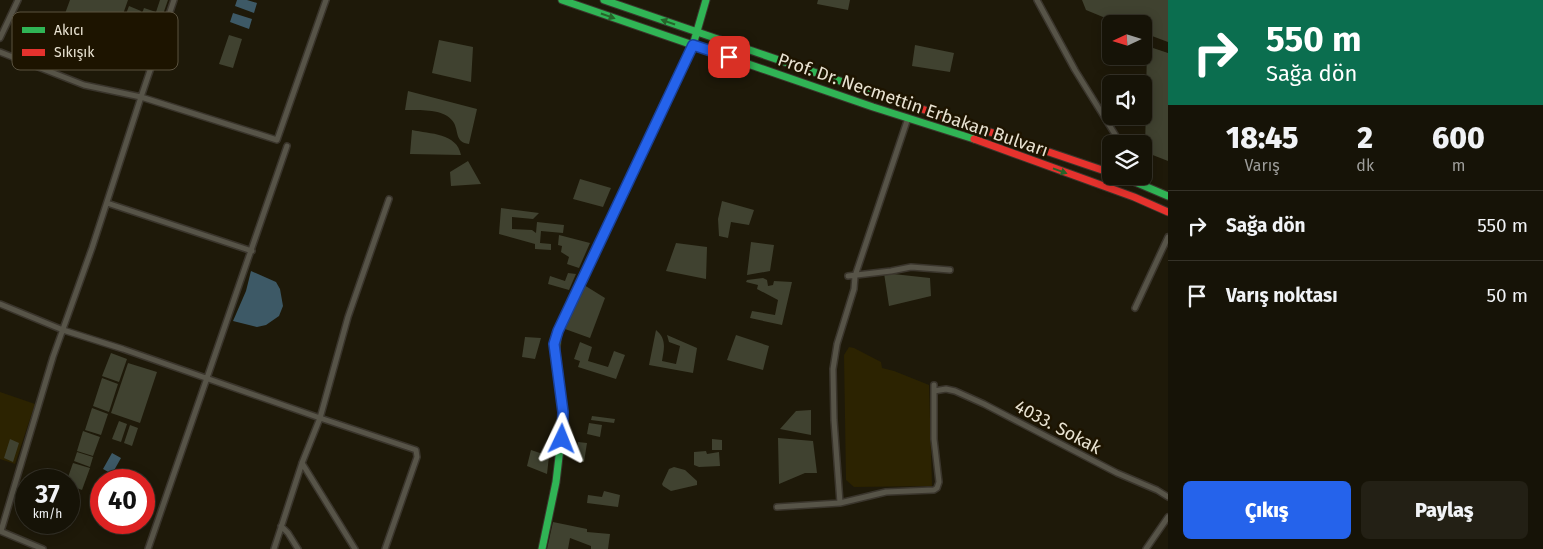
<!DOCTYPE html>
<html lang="tr">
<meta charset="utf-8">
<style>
body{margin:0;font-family:"Fira Sans",sans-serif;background:#232015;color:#f1f3f6;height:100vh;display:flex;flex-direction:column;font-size:19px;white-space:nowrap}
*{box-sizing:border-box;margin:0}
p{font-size:16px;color:#9e9e9b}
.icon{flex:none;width:28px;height:28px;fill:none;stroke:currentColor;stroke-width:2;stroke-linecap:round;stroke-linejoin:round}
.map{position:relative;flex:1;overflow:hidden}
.side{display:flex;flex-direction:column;background:#161307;width:375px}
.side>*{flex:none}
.top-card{background:#0b6e4f;color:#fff;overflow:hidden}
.needle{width:32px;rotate:266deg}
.tools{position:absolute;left:1102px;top:15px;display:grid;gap:10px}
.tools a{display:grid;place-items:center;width:50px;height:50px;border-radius:8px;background:#161307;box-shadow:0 2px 12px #0003,0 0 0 1px #353228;font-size:25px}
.speed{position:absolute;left:15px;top:469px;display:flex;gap:10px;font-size:25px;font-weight:700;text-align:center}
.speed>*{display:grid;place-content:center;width:65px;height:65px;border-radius:50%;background:#161307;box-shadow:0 2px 12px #0003,0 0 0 1px #353228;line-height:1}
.speed small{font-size:12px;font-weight:400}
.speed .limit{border:8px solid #d22;background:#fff;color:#111}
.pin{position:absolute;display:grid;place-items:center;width:42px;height:42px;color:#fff;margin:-21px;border-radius:10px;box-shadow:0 2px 8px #0006}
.me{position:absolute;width:55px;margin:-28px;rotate:2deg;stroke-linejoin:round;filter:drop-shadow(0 0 4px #0008)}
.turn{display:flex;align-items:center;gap:18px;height:105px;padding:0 15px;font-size:22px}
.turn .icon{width:65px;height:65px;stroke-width:2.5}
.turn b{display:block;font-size:35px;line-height:42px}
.eta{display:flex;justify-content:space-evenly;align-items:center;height:85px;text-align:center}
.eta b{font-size:30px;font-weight:800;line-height:35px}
.action{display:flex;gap:10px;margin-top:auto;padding:10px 15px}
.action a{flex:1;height:58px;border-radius:8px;background:#2563eb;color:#fff;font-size:20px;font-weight:800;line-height:58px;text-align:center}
.action a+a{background:#232015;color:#f1f3f6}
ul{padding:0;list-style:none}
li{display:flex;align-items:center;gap:15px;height:70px;padding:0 15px;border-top:1px solid #353228}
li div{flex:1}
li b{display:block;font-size:19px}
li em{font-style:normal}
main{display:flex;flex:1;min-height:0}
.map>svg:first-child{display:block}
.built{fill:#2c2301}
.green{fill:#404230}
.water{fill:#3d5966}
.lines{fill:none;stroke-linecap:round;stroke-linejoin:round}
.street-casing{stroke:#3a352c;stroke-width:8}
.fast-casing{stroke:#3a352c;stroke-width:9}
.jam-casing{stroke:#3a352c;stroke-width:9}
.street{stroke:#575448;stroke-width:5}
.fast{stroke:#30b455;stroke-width:7}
.jam{stroke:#e5322d;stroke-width:7}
.oneway{fill:#26642a}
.route-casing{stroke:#184099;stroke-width:12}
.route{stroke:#2563eb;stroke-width:9}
.labels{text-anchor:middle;stroke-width:5;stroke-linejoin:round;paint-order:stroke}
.street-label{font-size:18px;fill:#e9e3d2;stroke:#1d1400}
.key{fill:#1d1400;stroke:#5a523f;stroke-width:1}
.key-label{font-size:14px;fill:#e9e3d2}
</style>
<main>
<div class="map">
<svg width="1168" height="549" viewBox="0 0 1168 549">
<rect width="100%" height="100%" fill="#1e1909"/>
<path class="built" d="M849 347 854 348 881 362 882 368 894 371 929 385 932 486 854 487 846 480 844 355Z
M0 392 35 404 15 464 0 459Z"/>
<path class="green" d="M70 0H128L115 37 63 19Z
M160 0H168L151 49 118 38 123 22 137 27 144 8 156 12Z
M818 0H850L848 10 817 4Z
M1082 0H1168V42L1144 33V24H1120L1086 10Z
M129 6 141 11 136 23 124 19Z
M229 35 242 39 233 68 219 64Z
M439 40 473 47 471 82 432 73Z
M915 45 954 53 950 72 912 66Z
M1147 46 1168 53V161L1145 152Z
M408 91 477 109 469 144C455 142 459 133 454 123 446 108 418 110 405 110Z
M412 130C430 134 457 133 461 155L410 154Z
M468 161 481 184 451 186 450 172Z
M580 179 611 188 603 207 573 199Z
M722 201 754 210 749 225 731 222 728 238 719 236 718 219Z
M501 208 539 213 533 219 512 217V229L532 230 536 233 537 222 564 225 563 233 541 231 540 243 551 244V250L535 249V244L499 234Z
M559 235 590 243 579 268 567 264 569 257 561 252 562 246 558 245Z
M751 242 774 245 770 271 747 275Z
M676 243 707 247 706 279 666 271Z
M568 273 576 274 569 290 548 284 550 276 565 281Z
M884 273 930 278 931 296 889 306Z
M763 278 767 280 768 286 773 285 774 281 792 282 782 325 750 318 752 311 775 315 778 300 757 289 758 285 746 282 747 280Z
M584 285 605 298 590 338 565 329Z
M656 330C667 339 664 349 662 361L676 364 680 346 669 342 667 335 697 348 693 373 649 365Z
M736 335 769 346 763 370 727 360Z
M525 337 541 338 535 359 522 357Z
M580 342 592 347 588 361 608 367 614 351 625 355 616 379 578 367 580 361 574 359Z
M111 353 127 359 119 382 102 376Z
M128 363 157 372 140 423 111 413Z
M102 378 118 384 109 412 93 406Z
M92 408 108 414 101 435 85 430Z
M811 410V435L780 429 796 411Z
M592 416 615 419 614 423 591 420Z
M119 421 127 424 121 442 112 439Z
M589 423 602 425 600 437 587 434Z
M130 425 138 428 132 446 124 443Z
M83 431 100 437 93 456 77 451Z
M778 438 813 441 817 473H805L779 484Z
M10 439 19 443 13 462 4 458Z
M712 439 722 440V450H712Z
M578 442 587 443 584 462 575 460Z
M531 450 549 456 547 474 527 466Z
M706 451 707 454 719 452 720 466 699 467 694 465V452Z
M77 452 93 457 90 467 74 461Z
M73 463 90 468 82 490 69 485V480H67Z
M674 467 685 470 697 481V485L671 491 663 486 662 484 669 469Z
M604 491 620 495 618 507 587 503 588 495 602 497Z
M553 522 587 529V532L610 534 608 549H591V546L570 538 568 549H547Z"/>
<path class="water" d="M237 0H247L257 3 254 13 235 6Z
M233 13 252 19 249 29 230 22Z
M251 271 276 282 280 289 283 306 279 316 266 325 257 327 233 321 246 291Z
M112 453 121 458 112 474 103 469Z"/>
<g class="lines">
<g class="street-casing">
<path id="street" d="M1037 0 1075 70 1121 144
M0 38 18 0
M0 52 84 85 141 97 277 140 326 0
M107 203 252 251
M848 276 891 271 911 267 950 270
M0 304 63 330 123 349 320 418 348 317 389 199
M1135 308 1168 237
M934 391 946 389 955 391 984 404 1117 473 1157 490 1168 497
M302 463 355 549
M840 503 834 420 833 369 837 344 854 289 855 276 908 118
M777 507 840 503 886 492 934 490 937 488 939 482 934 439V385
M281 526 288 533 298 549
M0 531 43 549
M1 531 53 357 92 248 141 97 174 0
M148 549 287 146
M274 549 302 463 320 418 416 450 417 457 385 549
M1146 549 1168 517"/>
</g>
<g class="fast-casing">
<path id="fast" d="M562 0 873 107 974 139
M604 0 913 106
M663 106 693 45 706 0
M1121 176 1168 196
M542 549 556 482 562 431V403L556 351 558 331 599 244"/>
</g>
<g class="jam-casing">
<path id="jam" d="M913 106 1111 173
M974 139 1134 197 1168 212
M599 244 663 106"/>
</g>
<use href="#street" class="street"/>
<use href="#fast" class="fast"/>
<use href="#jam" class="jam"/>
</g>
<defs><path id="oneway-solid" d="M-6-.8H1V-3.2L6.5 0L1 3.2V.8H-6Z" transform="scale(1.25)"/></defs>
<g class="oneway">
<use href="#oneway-solid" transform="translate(608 16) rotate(19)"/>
<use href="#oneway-solid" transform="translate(668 22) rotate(-161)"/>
<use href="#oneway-solid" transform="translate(1060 171) rotate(20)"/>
</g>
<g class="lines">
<g class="route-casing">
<path id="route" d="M562 439 563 412 554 344 558 331 693 45 729 57"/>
</g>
<use href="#route" class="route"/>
</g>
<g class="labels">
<g class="street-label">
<text transform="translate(913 105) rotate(19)" y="6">Prof. Dr. Necmettin Erbakan Bulvarı</text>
<text transform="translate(1058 427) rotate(28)" y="6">4033. Sokak</text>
</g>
</g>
<rect x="12" y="12" width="166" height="58" rx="8" class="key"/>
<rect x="22" y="27" width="23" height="6" fill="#30b455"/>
<rect x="22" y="49" width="23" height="7" fill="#e5322d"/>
<g class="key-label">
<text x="54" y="35">Akıcı</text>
<text x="54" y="57">Sıkışık</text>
</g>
</svg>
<div class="tools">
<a><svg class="needle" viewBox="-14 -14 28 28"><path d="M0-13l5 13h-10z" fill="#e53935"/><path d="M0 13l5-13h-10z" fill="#9e9e9b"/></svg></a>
<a><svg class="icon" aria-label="sound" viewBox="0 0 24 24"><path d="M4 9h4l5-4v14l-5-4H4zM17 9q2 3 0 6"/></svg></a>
<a><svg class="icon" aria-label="layers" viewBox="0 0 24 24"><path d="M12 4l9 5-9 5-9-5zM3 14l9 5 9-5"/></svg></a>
</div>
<div class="speed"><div>37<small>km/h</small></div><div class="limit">40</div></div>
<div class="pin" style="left:729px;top:57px;background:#d93025"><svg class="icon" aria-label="arrive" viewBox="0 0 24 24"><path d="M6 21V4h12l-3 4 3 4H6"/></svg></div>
<svg class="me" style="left:562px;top:439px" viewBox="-20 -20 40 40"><path d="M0-17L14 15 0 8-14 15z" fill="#2563eb" stroke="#fff" stroke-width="4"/></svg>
</div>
<section class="side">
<div class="top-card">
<div class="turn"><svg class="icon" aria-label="right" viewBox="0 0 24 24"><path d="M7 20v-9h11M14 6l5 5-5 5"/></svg><div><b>550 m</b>Sağa dön</div></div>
</div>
<div class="eta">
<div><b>18:45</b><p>Varış</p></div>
<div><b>2</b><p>dk</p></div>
<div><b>600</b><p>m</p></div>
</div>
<ul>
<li><svg class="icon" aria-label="right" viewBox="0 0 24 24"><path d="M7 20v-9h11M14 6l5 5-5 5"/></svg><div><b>Sağa dön</b></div><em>550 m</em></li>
<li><svg class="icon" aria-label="arrive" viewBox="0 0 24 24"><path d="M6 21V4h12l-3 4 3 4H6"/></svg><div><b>Varış noktası</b></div><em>50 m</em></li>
</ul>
<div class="action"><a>Çıkış</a><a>Paylaş</a></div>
</section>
</main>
